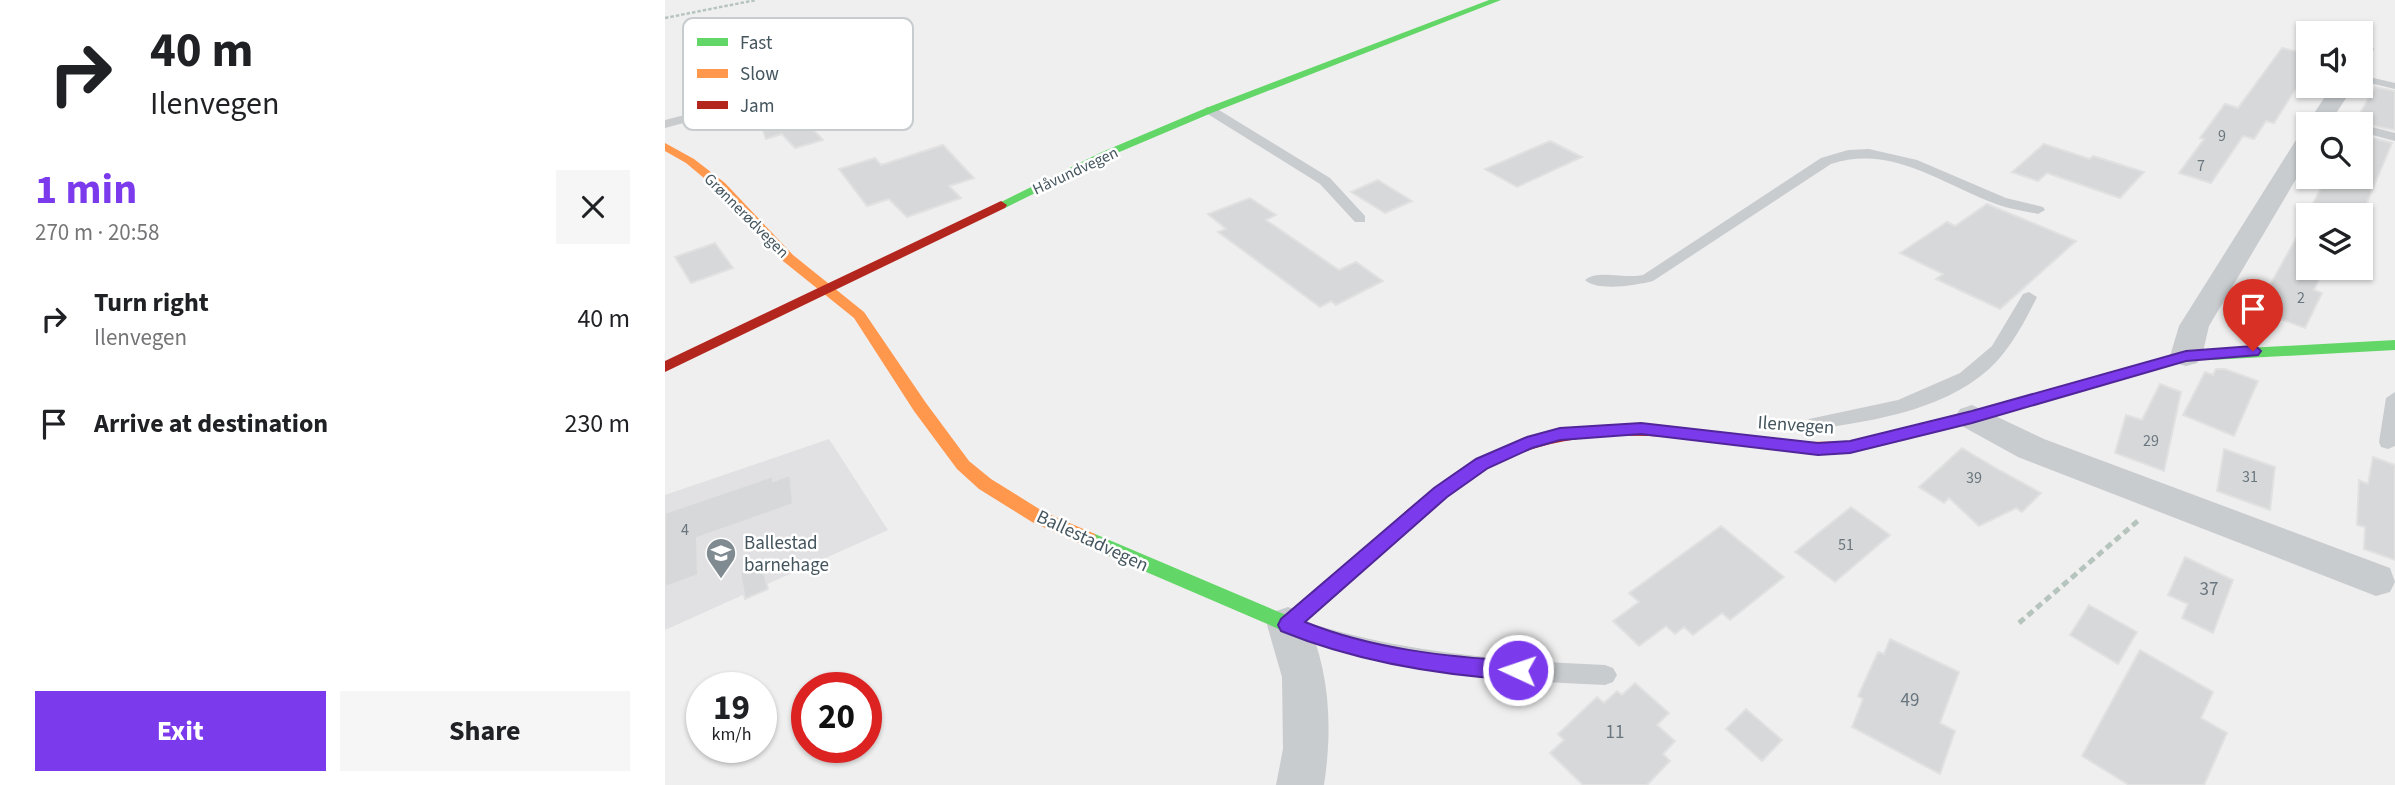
<!DOCTYPE html>
<meta charset="utf-8">
<style>
body{margin:0;font-family:"Source Sans 3",sans-serif;background:#f6f6f6;color:#202124;height:100vh;display:flex;flex-direction:column;font-size:26px;white-space:nowrap}
*{box-sizing:border-box;margin:0}
p{font-size:23px;color:#757577}
.icon{flex:none;width:38px;height:38px;fill:none;stroke:currentColor;stroke-width:2;stroke-linecap:round;stroke-linejoin:round}
.map{position:relative;flex:1;overflow:hidden}
.drawer{display:flex;flex-direction:column;background:#fff;width:665px}
.drawer>*{flex:none}
.banner{background:#fff;color:#202124;overflow:hidden}
.tools{position:absolute;left:1631px;top:21px;display:grid;gap:14px}
.tools a{display:grid;place-items:center;width:77px;height:77px;border-radius:0px;background:#fff;box-shadow:0 2px 5px #0004;font-size:35px}
.speed{position:absolute;left:21px;top:672px;display:flex;gap:14px;font-size:35px;font-weight:700;text-align:center}
.speed>*{display:grid;place-content:center;width:91px;height:91px;border-radius:50%;background:#fff;box-shadow:0 2px 5px #0004;line-height:1}
.speed small{font-size:18px;font-weight:400}
.speed .limit{border:10px solid #d22;background:#fff;color:#111}
.pin{position:absolute;display:grid;place-items:center;width:60px;height:60px;color:#fff;margin:-72px -30px;border-radius:50% 50% 50% 0;rotate:-45deg;box-shadow:0 0 7px #0007}
.pin .icon{rotate:45deg}
.me{position:absolute;width:77px;margin:-38px;rotate:273deg;stroke-linejoin:round;filter:drop-shadow(0 0 5px #0008)}
.turn{display:flex;align-items:center;gap:24px;height:147px;padding:0 35px;font-size:32px}
.turn .icon{width:91px;height:91px;stroke-width:2.5}
.turn b{display:block;font-size:49px;line-height:60px}
.round{display:grid;place-items:center;flex:none;width:74px;height:74px;border-radius:0px;background:#f6f6f6}
.head{display:flex;align-items:center;justify-content:space-between;height:119px;padding:0 35px}
h1{font-size:42px;font-weight:700;line-height:52px;color:#7c3aed}
.action{display:flex;gap:14px;margin-top:auto;padding:14px 35px}
.action a{flex:1;height:80px;border-radius:0px;background:#7c3aed;color:#fff;font-size:28px;font-weight:700;line-height:80px;text-align:center}
.action a+a{background:#f6f6f6;color:#202124}
ul{padding:0;list-style:none}
li{display:flex;align-items:center;gap:21px;height:105px;padding:0 35px}
li div{flex:1}
li b{display:block;font-size:26px}
li em{font-style:normal}
main{display:flex;flex:1;min-height:0}
.map>svg:first-child{display:block}
.education{fill:#e1e0e2}
.building{fill:#d7d8d9;stroke:#e1e1e2;stroke-width:2}
.lines{fill:none;stroke-linecap:round;stroke-linejoin:round}
.path-far1{stroke:#b6c4be;stroke-width:2.5;stroke-dasharray:3.5 2;stroke-linecap:butt}
.path{stroke:#b6c4be;stroke-width:5;stroke-dasharray:7 4.5;stroke-linecap:butt}
.lane{fill:#c8ccce;fill-rule:evenodd}
.street{fill:#c8ccce;fill-rule:evenodd}
.fast{fill:#63d668;fill-rule:evenodd}
.slow{fill:#ff974d;fill-rule:evenodd}
.jam{fill:#b3261e;fill-rule:evenodd}
.route{fill:#7c3aed;stroke:#51269a;stroke-width:2}
.labels{text-anchor:middle;stroke-width:5;stroke-linejoin:round;paint-order:stroke}
.number-label{font-size:16px;fill:#6a767e}
.far-street-label{font-size:16px;fill:#44555e;stroke:#fff}
.street-label{font-size:19px;fill:#44555e;stroke:#fff}
.poi-label{font-size:19px;fill:#44555e;stroke:#fff;text-anchor:start}
.near-number-label{font-size:19px;fill:#6a767e}
.key{fill:#fff;stroke:#c7cccf;stroke-width:2}
.key-label{font-size:19px;fill:#44555e}
</style>
<main>
<section class="drawer">
<div class="banner">
<div class="turn"><svg class="icon" aria-label="right" viewBox="0 0 24 24"><path d="M7 20v-9h11M14 6l5 5-5 5"/></svg><div><b>40 m</b>Ilenvegen</div></div>
</div>
<div class="head"><div><h1>1 min</h1><p>270 m · 20:58</p></div><a class="round"><svg class="icon" aria-label="close" viewBox="0 0 24 24"><path d="M6 6l12 12M18 6L6 18"/></svg></a></div>
<ul>
<li><svg class="icon" aria-label="right" viewBox="0 0 24 24"><path d="M7 20v-9h11M14 6l5 5-5 5"/></svg><div><b>Turn right</b><p>Ilenvegen</p></div><em>40 m</em></li>
<li><svg class="icon" aria-label="arrive" viewBox="0 0 24 24"><path d="M6 21V4h12l-3 4 3 4H6"/></svg><div><b>Arrive at destination</b></div><em>230 m</em></li>
</ul>
<div class="action"><a>Exit</a><a>Share</a></div>
</section>
<div class="map">
<svg width="1730" height="785" viewBox="0 0 1730 785">
<rect width="100%" height="100%" fill="#f0efef"/>
<path class="education" d="M164 439 223 530 0 630V495Z"/>
<path class="building" d="M1617 48 1643 54V76L1634 91 1630 90 1609 123 1601 121 1589 139 1578 136 1546 183 1514 173 1539 139 1535 138 1560 104 1573 108Z
M1710 87 1730 91V130L1690 122Z
M134 96 159 119 143 124 158 140 130 148 117 134 101 139 89 107Z
M1701 136 1727 143 1696 217 1642 215 1661 178 1696 188V146Z
M885 141 917 157 852 187 820 169Z
M1379 144 1425 159 1428 156 1479 172 1455 198 1382 173 1373 181 1347 172Z
M278 145 309 178 284 186 296 198 242 217 224 199 202 206 174 169 210 158 216 165Z
M713 180 747 201 720 213 686 192Z
M585 198 611 215 601 220 674 270 691 262 718 281 671 305 666 301 655 307 553 232 561 229 543 214Z
M1322 204 1411 241 1335 309 1271 279 1278 274 1235 253 1282 222 1290 226Z
M1643 217V268H1659L1649 290 1657 293 1640 328 1591 310Z
M50 243 68 268 26 283 10 257Z
M1551 369H1560L1593 381 1569 436 1518 415 1540 372 1548 375Z
M1495 384 1516 392 1499 471 1450 453 1461 415 1477 420Z
M1297 448 1334 470 1376 493 1357 512 1351 508 1314 526 1284 498 1279 503 1254 487Z
M1559 449 1610 467 1605 510 1552 491Z
M1708 457 1730 465V560L1699 549 1700 527 1692 525 1694 480 1703 484Z
M125 475 128 504 32 538 33 575 0 587V513L108 476V481Z
M1186 507 1225 535 1170 582 1130 552Z
M1056 526 1119 577 1065 620 1057 613 1028 635 1019 627 1010 634 1001 626 974 646 948 621 974 602 964 593Z
M1520 557 1568 580 1548 633 1517 618 1523 604 1503 595Z
M97 564 103 589 80 599 75 573Z
M1424 605 1472 632 1453 664 1405 635Z
M1225 639 1294 672 1275 723 1290 731 1275 774 1187 727 1198 699 1193 696 1213 652 1219 654Z
M1475 650 1548 692 1536 718 1562 733 1539 785H1464L1417 756Z
M970 683 1004 713 992 725 1010 741 998 754 1005 761 982 785H918L885 753 899 740 893 734 932 697 939 703 952 691 957 695Z
M1081 709 1117 740 1097 761 1061 729Z"/>
<g class="lines">
<path class="path-far1" d="M0 18 91 0"/>
<path class="path" d="M1354 623 1475 519"/>
<path class="lane" d="M223 74 227 75V79L127 94 0 128V120L126 88Z
M1696 75 1730 83V89L1696 81Z
M541 107H549L665 178 700 216V222H690L655 184 541 113Z
M1657 114 1686 121 1688 124H1668L1653 121 1651 118Z
M1696 124 1730 133V141L1696 132Z
M1204 149 1252 160 1341 198 1378 207 1380 210 1373 214C1359 211 1344 209 1331 204 1275 183 1226 144 1166 164L988 281C972 285 933 292 920 280 932 269 961 279 978 275L1156 158 1183 150Z
M1364 292 1372 297C1361 319 1349 342 1332 361 1289 408 1211 421 1150 429L1144 427 1141 423 1144 419 1233 400 1295 373 1327 346 1358 294Z
M1730 392V446L1723 449 1716 447 1714 442 1721 398Z
M626 617C728 652 832 660 940 665L948 668 952 675 948 682 940 685C823 680 729 673 618 633L615 626 618 619Z"/>
<path class="street" d="M1699 43 1706 45 1709 49 1703 59 1696 61V44Z
M1667 86H1689L1664 124H1643V127L1642 124Z
M1643 133V159L1544 326 1537 356 1532 363 1521 366 1510 363 1505 356 1514 326 1631 140 1635 135Z
M1307 405 1379 439 1725 568 1730 582 1725 592 1711 596 1353 457 1295 425 1290 417 1295 409Z
M623 607 638 612C665 667 668 726 659 785H611L618 749 617 677 602 625 608 612Z"/>
<path class="fast" d="M824 0H836L549 112 445 156 340 208H332L330 205 437 152 541 108Z
M1730 340V350L1546 360 1538 355 1546 350Z
M737 519 743 521 746 526 743 531 630 631 623 633 416 544 414 539 416 534 423 532 430 534 621 615 731 521Z"/>
<path class="slow" d="M0 143 29 159 60 183 128 255 199 312 261 403 304 461 326 479 379 512 430 534 432 539 430 544 423 546 416 544 367 522 314 489 292 469 249 411 189 318 118 261 52 189 21 163 0 151Z
M1546 350 1554 355 1551 358 1521 361 1307 423 1185 453 1142 454 1136 452 1134 448 1136 444 1142 442 1185 441 1307 411 1521 351Z"/>
<path class="jam" d="M336 201 342 205 340 208 0 372V361Z
M976 424 1142 442 1148 444 1150 448 1148 452 1142 454C1038 441 920 414 823 468 793 484 768 509 743 531L737 533 731 531 728 526C735 513 752 503 763 493 829 439 893 425 976 424Z"/>
</g>
<path class="route" d="M1588 346 1593 348 1596 351 1593 355 1521 361 1307 423 1185 453 1153 455 976 434 895 440 867 448 823 468 782 497 640 622C707 649 782 657 853 661L861 664 864 670 861 677 853 680C772 675 692 662 616 631L613 625 616 619 769 488 811 459 862 437 895 428 976 423 1153 443 1185 441 1307 411 1521 351Z"/>
<defs>
<g id="school-pin" transform="scale(1.575)"><path d="M0 17L-7.5 6A9.5 9.5 0 1 1 7.5 6Z" fill="#808b91" stroke="#fff"/><path d="M0-5L7-2L0 1L-7-2ZM-4 1L0 2.5L4 1V4Q0 6-4 4Z" fill="#fff"/></g>
</defs>
<g fill-rule="evenodd">
<use href="#school-pin" x="56" y="553"/>
</g>
<g class="labels">
<g class="number-label">
<text x="1557" y="141">9</text>
<text x="1536" y="171">7</text>
<text x="1636" y="303">2</text>
<text x="1486" y="446">29</text>
<text x="1585" y="482">31</text>
<text x="1309" y="483">39</text>
<text x="20" y="535">4</text>
<text x="1181" y="550">51</text>
</g>
<g class="far-street-label">
<text transform="translate(410 170) rotate(-25)" y="6">Håvundvegen</text>
<text transform="translate(82 215) rotate(45)" y="6">Grønnerødvegen</text>
</g>
<g class="street-label">
<text transform="translate(1131 424) rotate(4)" y="7">Ilenvegen</text>
<text transform="translate(428 540) rotate(25)" y="7">Ballestadvegen</text>
</g>
<g class="poi-label">
<text x="79" y="549">Ballestad<tspan x="79" dy="22">barnehage</tspan></text>
</g>
<g class="near-number-label">
<text x="1544" y="595">37</text>
<text x="1245" y="706">49</text>
<text x="950" y="738">11</text>
</g>
</g>
<rect x="18" y="18" width="230" height="112" rx="10" class="key"/>
<rect x="32" y="38" width="31" height="8" fill="#63d668"/>
<rect x="32" y="69" width="31" height="9" fill="#ff974d"/>
<rect x="32" y="101" width="31" height="8" fill="#b3261e"/>
<g class="key-label">
<text x="75" y="49">Fast</text>
<text x="75" y="80">Slow</text>
<text x="75" y="112">Jam</text>
</g>
</svg>
<div class="tools">
<a><svg class="icon" aria-label="sound" viewBox="0 0 24 24"><path d="M4 9h4l5-4v14l-5-4H4zM17 9q2 3 0 6"/></svg></a>
<a><svg class="icon" aria-label="search" viewBox="0 0 24 24"><circle cx="10" cy="10" r="6"/><path d="M15 15l6 6"/></svg></a>
<a><svg class="icon" aria-label="layers" viewBox="0 0 24 24"><path d="M12 4l9 5-9 5-9-5zM3 14l9 5 9-5"/></svg></a>
</div>
<div class="speed"><div>19<small>km/h</small></div><div class="limit">20</div></div>
<div class="pin" style="left:1588px;top:351px;background:#d93025"><svg class="icon" aria-label="arrive" viewBox="0 0 24 24"><path d="M6 21V4h12l-3 4 3 4H6"/></svg></div>
<svg class="me" style="left:853px;top:670px" viewBox="-20 -20 40 40"><circle r="17" fill="#7c3aed" stroke="#fff" stroke-width="3"/><path d="M0-11L8 9 0 5-8 9z" fill="#fff"/></svg>
</div>
</main>
